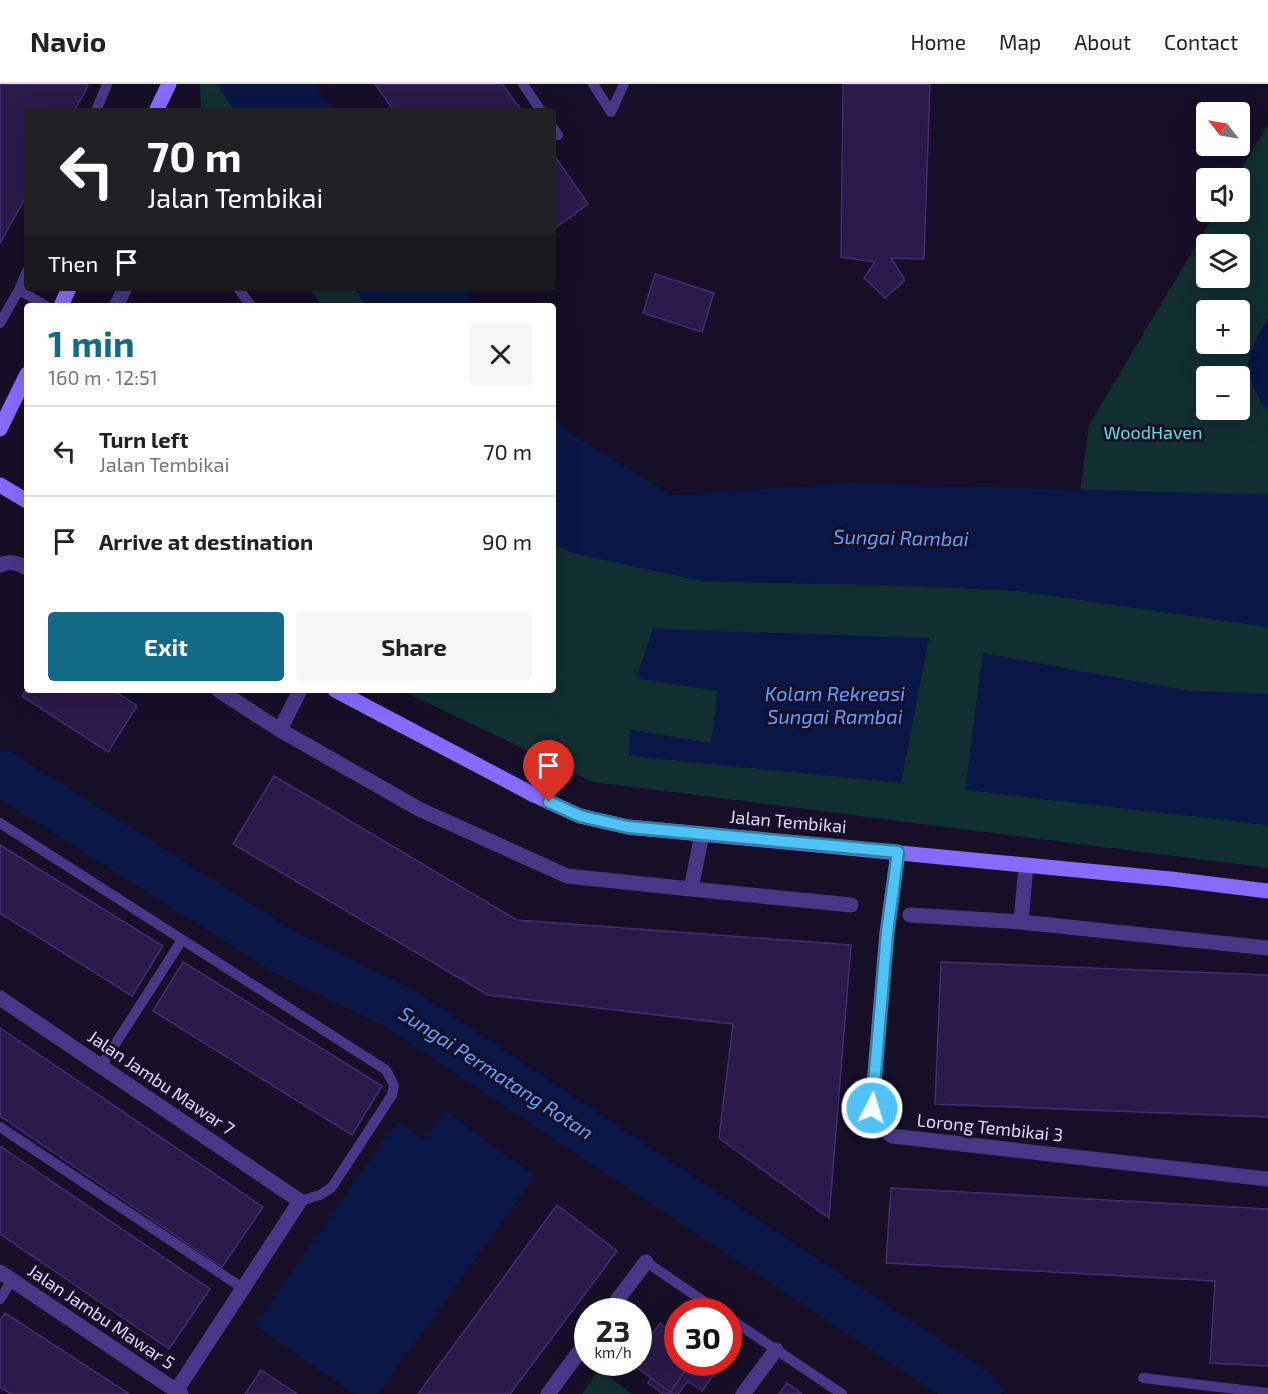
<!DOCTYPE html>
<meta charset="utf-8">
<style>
body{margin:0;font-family:"Exo 2",sans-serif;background:#f6f6f6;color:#222;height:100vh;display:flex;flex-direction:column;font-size:22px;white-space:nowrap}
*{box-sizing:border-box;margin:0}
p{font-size:20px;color:#767676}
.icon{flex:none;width:33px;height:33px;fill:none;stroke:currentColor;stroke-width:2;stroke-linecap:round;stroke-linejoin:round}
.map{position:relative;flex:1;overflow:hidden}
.panel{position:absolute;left:24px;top:219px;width:532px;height:390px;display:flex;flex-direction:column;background:#fff;border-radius:6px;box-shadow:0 6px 24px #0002}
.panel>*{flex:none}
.guide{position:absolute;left:24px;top:24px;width:532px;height:183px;border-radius:6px;box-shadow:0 6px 24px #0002;background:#202124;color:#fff;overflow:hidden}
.needle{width:39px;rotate:301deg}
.fabs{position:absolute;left:1196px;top:18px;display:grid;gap:12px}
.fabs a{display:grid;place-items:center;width:54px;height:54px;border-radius:6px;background:#fff;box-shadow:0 6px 24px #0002;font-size:30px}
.speed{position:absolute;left:574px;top:1214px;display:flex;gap:12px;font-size:30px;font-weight:700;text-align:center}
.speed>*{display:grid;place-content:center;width:78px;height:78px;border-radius:50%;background:#fff;box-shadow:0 6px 24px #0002;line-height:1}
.speed small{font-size:15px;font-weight:400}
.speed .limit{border:9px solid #d22;background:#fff;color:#111}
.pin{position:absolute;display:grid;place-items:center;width:51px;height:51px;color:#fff;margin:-62px -26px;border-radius:50% 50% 50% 0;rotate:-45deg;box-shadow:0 0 6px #0007}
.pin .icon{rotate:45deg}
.me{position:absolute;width:66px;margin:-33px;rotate:5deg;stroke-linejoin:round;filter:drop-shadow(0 0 4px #0008)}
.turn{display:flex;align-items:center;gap:21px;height:126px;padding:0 24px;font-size:27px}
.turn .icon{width:78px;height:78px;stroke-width:2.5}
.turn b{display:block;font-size:42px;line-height:51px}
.then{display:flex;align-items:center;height:57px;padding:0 24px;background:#0003;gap:12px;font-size:22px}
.round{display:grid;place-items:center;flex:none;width:63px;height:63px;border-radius:6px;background:#f6f6f6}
.headline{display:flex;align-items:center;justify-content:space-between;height:102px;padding:0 24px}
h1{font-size:36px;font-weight:700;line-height:45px;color:#136a85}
.cta{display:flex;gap:12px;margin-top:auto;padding:12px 24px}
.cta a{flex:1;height:69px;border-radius:6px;background:#136a85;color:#fff;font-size:24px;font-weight:700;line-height:69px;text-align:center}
.cta a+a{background:#f6f6f6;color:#222}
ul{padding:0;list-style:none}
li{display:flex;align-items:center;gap:18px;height:90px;padding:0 24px;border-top:2px solid #e0e0e0}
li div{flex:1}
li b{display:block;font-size:22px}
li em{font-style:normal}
header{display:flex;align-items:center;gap:36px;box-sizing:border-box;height:84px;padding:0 30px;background:#fff;border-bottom:2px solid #e0e0e0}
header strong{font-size:28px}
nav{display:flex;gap:33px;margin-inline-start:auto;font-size:21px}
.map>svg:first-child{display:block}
.green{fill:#112e31;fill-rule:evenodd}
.water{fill:#091646}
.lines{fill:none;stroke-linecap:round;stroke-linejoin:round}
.river{stroke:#091646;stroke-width:46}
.building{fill:#2a1a49;stroke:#452b75;stroke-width:1.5}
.lane{stroke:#473887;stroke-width:10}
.street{stroke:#473887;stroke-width:15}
.secondary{stroke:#856cff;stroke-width:15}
.route-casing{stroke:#337fa1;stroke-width:15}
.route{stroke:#4fc3f7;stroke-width:10}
.labels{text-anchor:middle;stroke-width:6;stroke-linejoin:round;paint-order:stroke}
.park-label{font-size:18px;fill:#5ce3d5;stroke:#160f27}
.street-label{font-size:18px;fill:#e0d5ff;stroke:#160f27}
.water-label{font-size:20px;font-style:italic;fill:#63a0ff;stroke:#160f27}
</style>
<header>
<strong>Navio</strong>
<nav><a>Home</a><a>Map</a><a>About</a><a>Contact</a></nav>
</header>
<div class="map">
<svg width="1268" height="1310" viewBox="0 0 1268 1310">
<rect width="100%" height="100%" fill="#160f27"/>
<path class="green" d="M200 0H217L235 27H201Z
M1268 40V411L1080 407 1089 341 1216 128H1239V94H1236ZM1206 160H1239V194H1206ZM1206 226H1239V260H1206ZM1206 292H1239V326H1206Z
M310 204H354L366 222H322Z
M554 460 572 469 702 497 921 502 1018 507 1268 543V784L593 698 401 606H554Z
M599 1286 632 1310H582Z"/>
<path class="water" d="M217 0H315L334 27H235Z
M354 204H462L476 222H366Z
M1268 235V325C1262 321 1260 316 1257 310 1240 278 1251 263 1268 235Z
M554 330 566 347 672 411 848 399 1268 411V543L1018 507 921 502 702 497 572 469 554 460Z
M653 545 929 554 901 699 629 672 630 646 711 659 718 607 636 594Z
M983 569 1189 607 1268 610V741L965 706Z
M445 1027 535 1092 378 1310H353L255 1241 397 1037 424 1056Z"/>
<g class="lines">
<path class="river" d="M0 688 286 869 401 925 979 1310"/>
</g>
<path class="building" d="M0 0H85L88 2 74 27H27V111L0 159Z
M375 0H502L522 27H394Z
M843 0H930L924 175 891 174 905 196 885 214 864 194 875 178 841 173Z
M554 71 588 120 554 145Z
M655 190 714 209 702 248 643 229Z
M27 605 113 606 137 622 108 668 22 612Z
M274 692 517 836 851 861 829 1134 719 1054 733 940 488 911 233 760Z
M0 761 163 862 132 912 0 829Z
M183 878 382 1002 352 1051 153 927Z
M941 878 1268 891V1033L935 1020Z
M0 944 263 1123 222 1183 0 1032Z
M0 1062 210 1205 169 1265 0 1150Z
M891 1104 1268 1125V1282L1210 1279 1215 1197 886 1179Z
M557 1121 617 1167 510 1310H418Z
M5 1229 129 1310H11L0 1303V1236Z
M660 1239 678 1252V1278H691L670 1308 631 1279 639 1278V1268Z
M691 1278H706L717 1286 702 1307 688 1297 678 1310H663L648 1299 651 1294 670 1308Z
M261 1286 297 1310H245Z
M787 1299 802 1310H779Z"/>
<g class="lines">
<path class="lane" d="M523 0 541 27
M593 0 611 28 624 0
M96 27 107 0
M554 45 558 51
M238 204 251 222
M19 206 27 187
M0 239 19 206 46 222
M0 739 386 986 394 1001 392 1011 332 1103 320 1111 300 1117
M101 982 182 856
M0 1043 244 1205
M646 1178 718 1227
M0 1215 12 1196
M729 1234 842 1310
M1143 1294 1268 1309"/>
<path class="street" d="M116 222 125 204
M0 481C10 477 18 478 27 484
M218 606 280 646 419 725 567 792 691 805 702 750
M280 646 300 606
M898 768 887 849 872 1024 877 1040 892 1052 1268 1095
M691 805 851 821
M910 831 1021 838 1268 864
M1021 838 1026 781
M0 914 300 1117 176 1307
M0 1188 181 1310
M609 1227 646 1178
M548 1310 588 1256
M743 1310 776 1266"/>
<path class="secondary" d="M156 27 169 0
M61 222 69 204
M0 345 27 290
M0 401 27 417
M335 606 534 711 580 732 628 743 1171 795 1268 807"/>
</g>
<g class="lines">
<g class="route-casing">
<path id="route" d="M549 718 580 732 628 743 898 768 887 849 872 1024"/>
</g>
<use href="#route" class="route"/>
</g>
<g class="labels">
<g class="park-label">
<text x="1153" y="355">WoodHaven</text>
</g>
<g class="street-label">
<text transform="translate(788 738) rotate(5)" y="6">Jalan Tembikai</text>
<text transform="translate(161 999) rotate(34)" y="6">Jalan Jambu Mawar 7</text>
<text transform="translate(990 1044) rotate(6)" y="6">Lorong Tembikai 3</text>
<text transform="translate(101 1233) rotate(34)" y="6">Jalan Jambu Mawar 5</text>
</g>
<g class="water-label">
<text transform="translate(901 454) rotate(1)" y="7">Sungai Rambai</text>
<text x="835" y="617">Kolam Rekreasi<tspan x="835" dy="23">Sungai Rambai</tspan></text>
<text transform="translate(496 989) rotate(33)" y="7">Sungai Permatang Rotan</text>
</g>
</g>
</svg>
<div class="fabs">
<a><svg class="needle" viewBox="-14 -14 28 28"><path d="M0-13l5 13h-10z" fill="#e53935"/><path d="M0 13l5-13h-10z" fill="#767676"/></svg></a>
<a><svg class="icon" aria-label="sound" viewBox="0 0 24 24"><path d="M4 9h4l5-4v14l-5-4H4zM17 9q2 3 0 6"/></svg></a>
<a><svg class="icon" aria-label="layers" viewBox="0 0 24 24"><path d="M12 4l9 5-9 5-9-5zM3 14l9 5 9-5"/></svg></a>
<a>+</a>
<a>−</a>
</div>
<div class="speed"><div>23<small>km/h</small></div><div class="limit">30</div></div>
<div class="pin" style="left:549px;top:718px;background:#d93025"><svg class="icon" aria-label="arrive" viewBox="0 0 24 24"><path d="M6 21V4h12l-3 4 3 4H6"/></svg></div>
<svg class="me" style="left:872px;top:1024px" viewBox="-20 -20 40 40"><circle r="17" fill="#4fc3f7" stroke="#fff" stroke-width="3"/><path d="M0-11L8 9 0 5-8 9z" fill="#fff"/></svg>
<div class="guide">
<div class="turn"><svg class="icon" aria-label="left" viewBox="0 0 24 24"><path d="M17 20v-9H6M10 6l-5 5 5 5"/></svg><div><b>70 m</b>Jalan Tembikai</div></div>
<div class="then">Then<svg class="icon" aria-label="arrive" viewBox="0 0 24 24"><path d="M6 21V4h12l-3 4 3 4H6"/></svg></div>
</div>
<section class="panel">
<div class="headline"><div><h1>1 min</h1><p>160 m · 12:51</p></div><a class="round"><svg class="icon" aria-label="close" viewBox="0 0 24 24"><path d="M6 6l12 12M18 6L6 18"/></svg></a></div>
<ul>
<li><svg class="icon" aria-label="left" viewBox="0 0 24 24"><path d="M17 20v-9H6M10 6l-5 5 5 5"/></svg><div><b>Turn left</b><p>Jalan Tembikai</p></div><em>70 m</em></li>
<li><svg class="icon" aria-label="arrive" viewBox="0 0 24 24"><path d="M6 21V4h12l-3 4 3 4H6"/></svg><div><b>Arrive at destination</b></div><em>90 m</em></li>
</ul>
<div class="cta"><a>Exit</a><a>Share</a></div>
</section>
</div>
